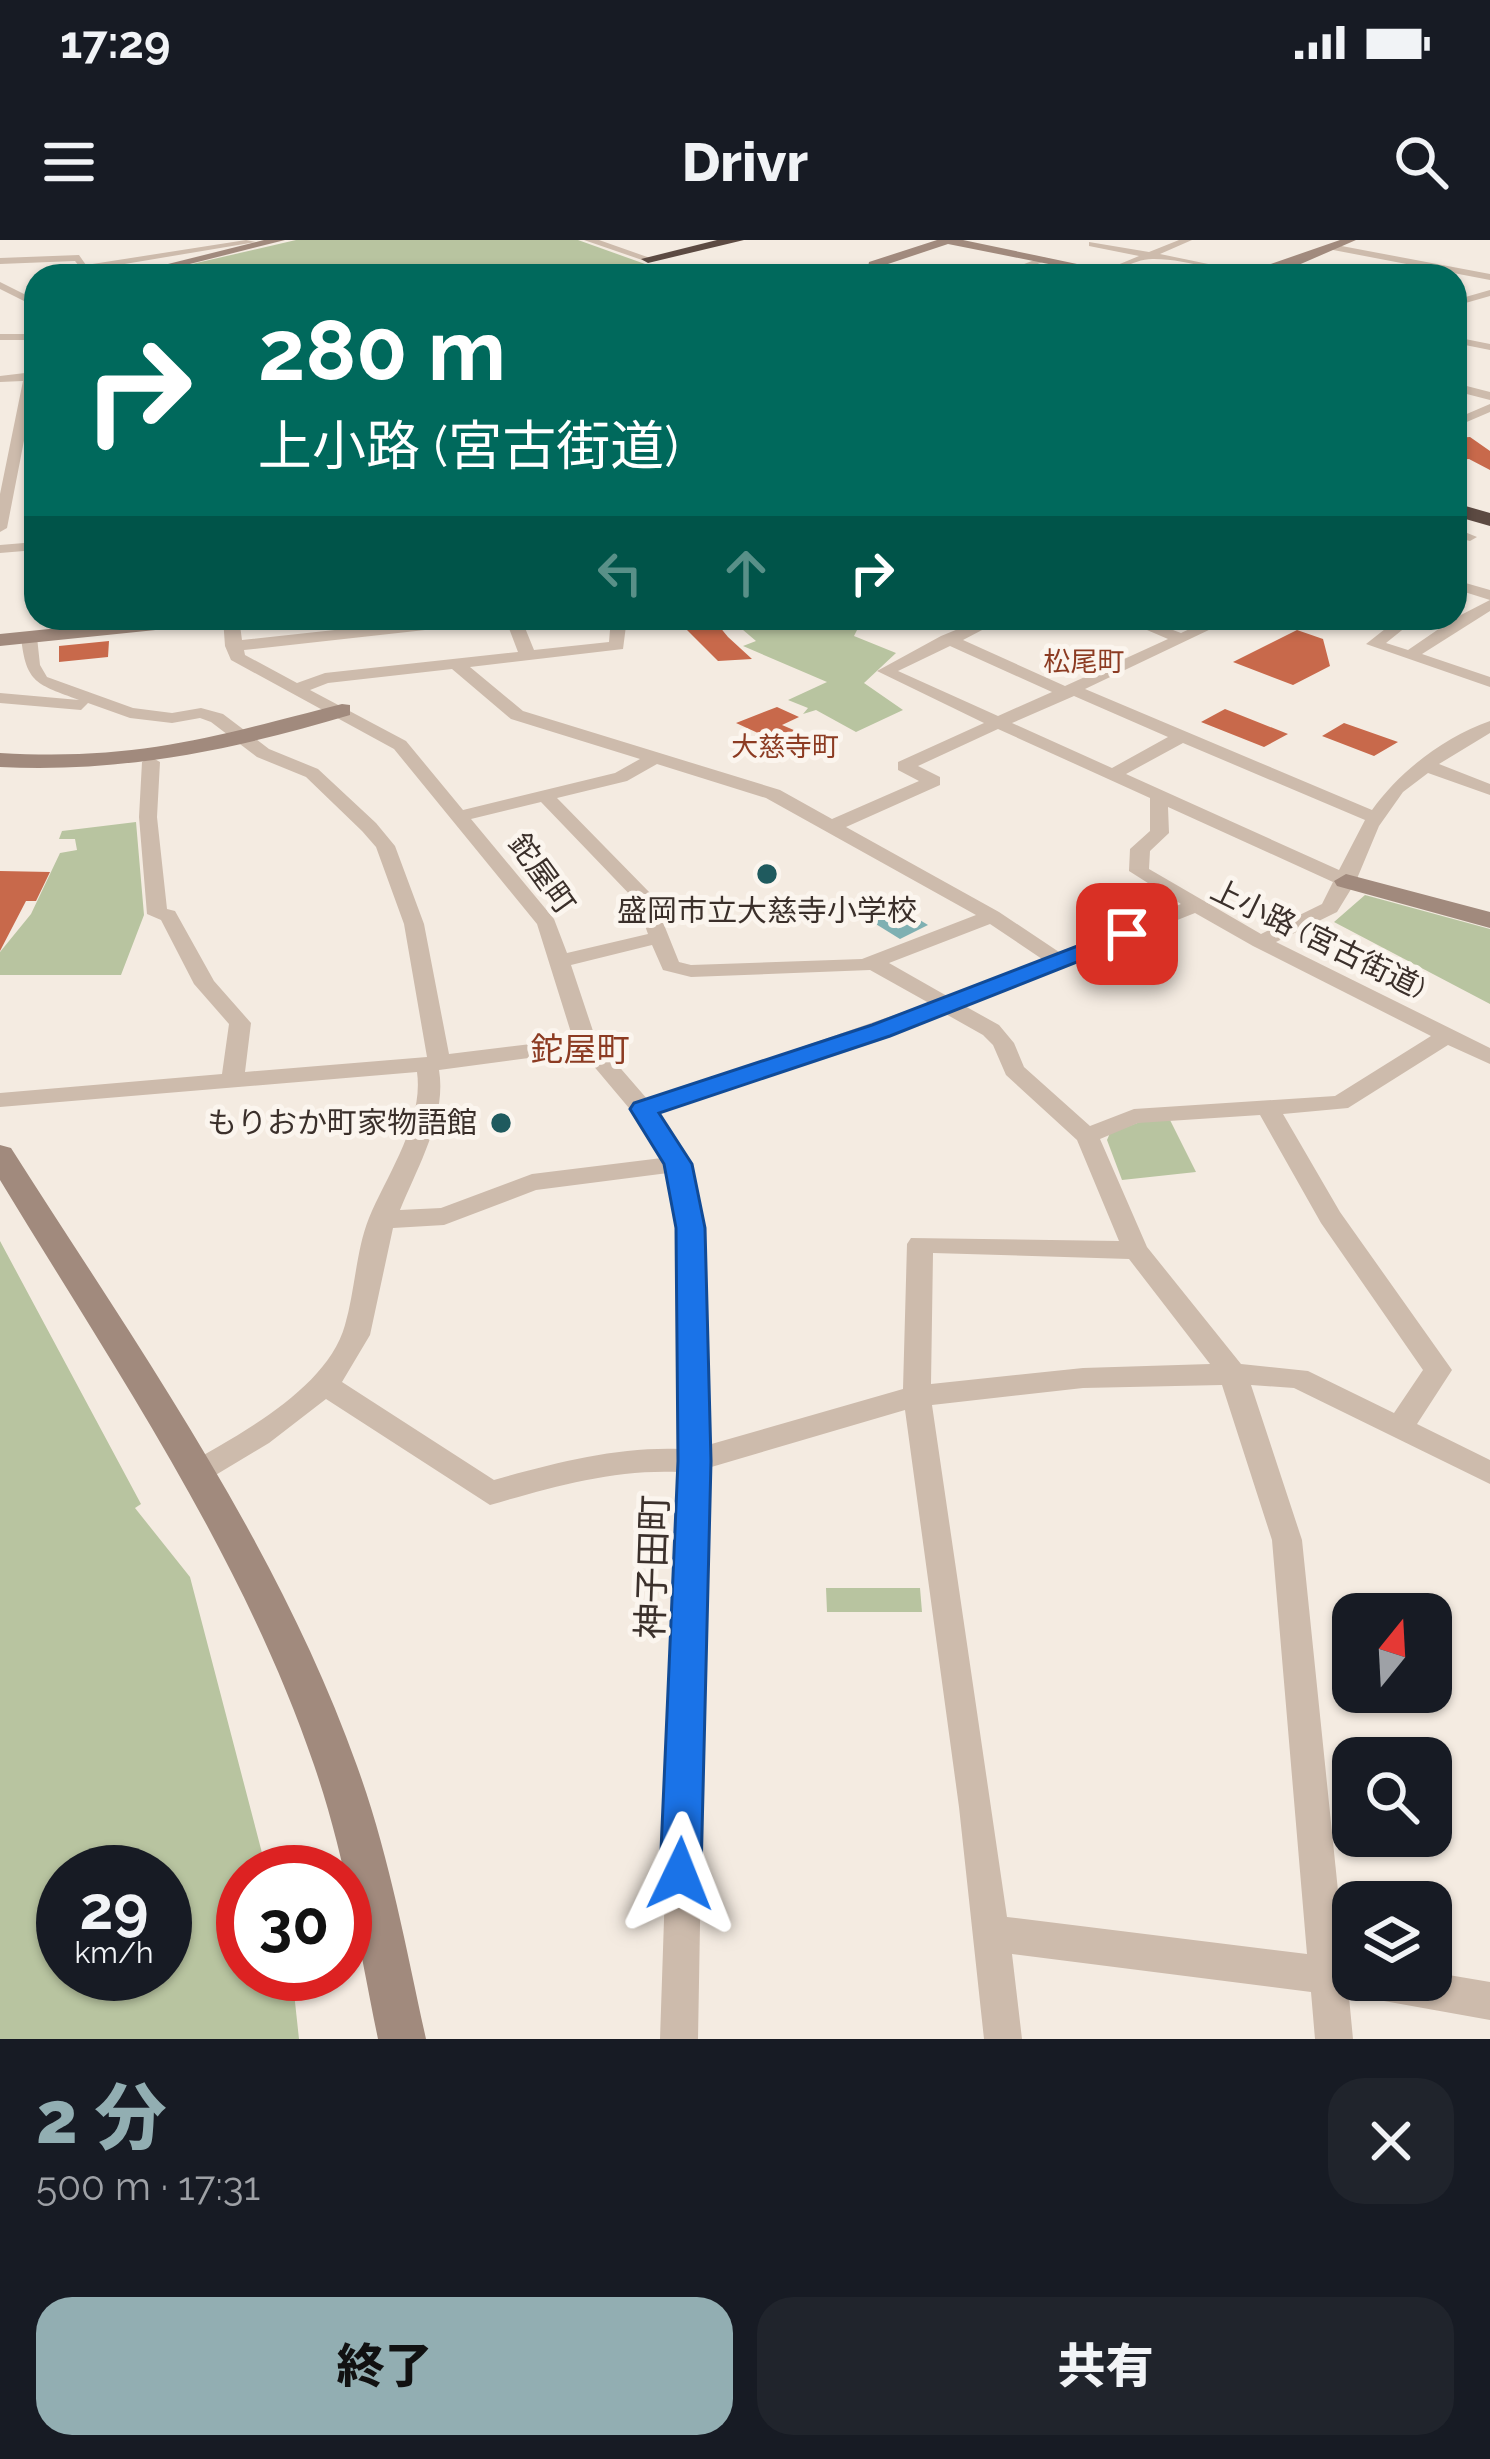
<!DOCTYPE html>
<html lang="ja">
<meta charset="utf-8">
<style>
body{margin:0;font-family:Raleway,"Noto Sans JP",sans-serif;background:#20242c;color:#f1f3f6;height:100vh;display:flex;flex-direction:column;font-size:45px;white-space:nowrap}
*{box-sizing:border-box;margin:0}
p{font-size:39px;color:#9ea1a6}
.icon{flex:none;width:66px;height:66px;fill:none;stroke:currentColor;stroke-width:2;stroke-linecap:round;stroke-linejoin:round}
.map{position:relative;height:1799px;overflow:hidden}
.panel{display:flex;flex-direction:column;background:#171b24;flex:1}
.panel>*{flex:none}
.banner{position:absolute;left:24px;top:24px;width:1443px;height:366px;border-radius:36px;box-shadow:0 3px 9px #0004;background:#00695c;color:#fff;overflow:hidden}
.needle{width:78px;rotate:18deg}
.fabs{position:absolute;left:1332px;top:1353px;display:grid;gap:24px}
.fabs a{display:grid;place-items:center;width:120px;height:120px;border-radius:24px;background:#171b24;box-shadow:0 3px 9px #0004;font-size:60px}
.speed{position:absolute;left:36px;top:1605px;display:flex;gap:24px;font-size:60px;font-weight:700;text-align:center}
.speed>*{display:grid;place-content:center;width:156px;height:156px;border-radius:50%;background:#171b24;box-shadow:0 3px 9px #0004;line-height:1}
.speed small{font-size:30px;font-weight:400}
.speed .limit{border:18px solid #d22;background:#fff;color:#111}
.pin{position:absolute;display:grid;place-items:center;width:102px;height:102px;color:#fff;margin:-51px;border-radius:24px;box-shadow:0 6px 18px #0006}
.me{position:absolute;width:132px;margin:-66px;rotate:2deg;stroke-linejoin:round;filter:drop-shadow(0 0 9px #0008)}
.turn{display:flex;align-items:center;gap:42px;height:252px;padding:0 36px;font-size:54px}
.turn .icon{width:156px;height:156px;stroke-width:2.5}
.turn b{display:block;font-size:84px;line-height:102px}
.lanes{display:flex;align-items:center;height:114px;padding:0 36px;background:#0003;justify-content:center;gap:60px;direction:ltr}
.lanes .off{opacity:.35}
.round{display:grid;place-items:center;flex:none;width:126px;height:126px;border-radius:36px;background:#20242c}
.overview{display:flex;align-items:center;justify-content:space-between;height:204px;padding:0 36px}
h1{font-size:72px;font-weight:800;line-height:90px;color:#92aeb2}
.primary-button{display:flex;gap:24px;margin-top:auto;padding:24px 36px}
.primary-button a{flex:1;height:138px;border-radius:36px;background:#92aeb2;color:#111;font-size:48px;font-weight:800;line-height:138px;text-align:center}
.primary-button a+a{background:#20242c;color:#f1f3f6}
.status{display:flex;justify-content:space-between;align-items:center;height:84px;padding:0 60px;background:#171b24;direction:ltr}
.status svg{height:33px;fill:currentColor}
header{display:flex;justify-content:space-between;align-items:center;height:156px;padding:0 36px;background:#171b24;font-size:54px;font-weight:800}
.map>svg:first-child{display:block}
.green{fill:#b8c4a0;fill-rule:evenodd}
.water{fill:#7fb0b2}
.building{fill:#c8694b}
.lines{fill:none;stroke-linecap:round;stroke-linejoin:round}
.street{fill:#cdbbac;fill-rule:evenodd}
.secondary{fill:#a18a7d;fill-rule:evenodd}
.highway{fill:#5c4a42;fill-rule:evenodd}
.route{fill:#1a73e8;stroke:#114b97;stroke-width:3}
.poi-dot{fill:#1f5a5e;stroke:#fbf5ee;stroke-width:4.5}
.labels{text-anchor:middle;stroke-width:10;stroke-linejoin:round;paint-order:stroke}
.far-neighbourhood-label{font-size:27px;fill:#8c3b22;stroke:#fbf5ee}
.street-label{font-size:30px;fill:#3b302b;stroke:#fbf5ee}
.poi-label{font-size:30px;fill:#3b302b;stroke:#fbf5ee}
.neighbourhood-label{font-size:33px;fill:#8c3b22;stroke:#fbf5ee}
.near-street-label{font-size:36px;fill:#3b302b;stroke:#fbf5ee}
</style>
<div class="status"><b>17:29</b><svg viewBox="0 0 49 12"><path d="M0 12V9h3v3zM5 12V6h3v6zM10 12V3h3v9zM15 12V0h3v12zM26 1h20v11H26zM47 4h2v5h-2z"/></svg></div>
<header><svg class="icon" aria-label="menu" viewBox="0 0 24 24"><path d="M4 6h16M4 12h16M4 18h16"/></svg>Drivr<svg class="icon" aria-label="search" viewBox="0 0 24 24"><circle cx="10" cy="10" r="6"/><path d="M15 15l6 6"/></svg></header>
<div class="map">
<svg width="1490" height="1799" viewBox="0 0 1490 1799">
<rect width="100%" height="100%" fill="#f4ebe1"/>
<path class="green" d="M296 0H578L673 34 140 36Z
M729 378H863L854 396 896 413 864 443 903 470 856 492 816 470 803 474 808 468 788 460 827 442 743 406 756 401Z
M136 582 144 675 121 735H0V712L31 674 60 613 77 610 75 599H59L62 591Z
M1365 655 1490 689V764L1334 682Z
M1170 880 1196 932 1122 940 1107 900 1110 893 1140 882Z
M0 1001 141 1264 135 1268 190 1337 267 1632H243V1734H292L299 1799H0ZM63 1632H165V1734H63Z
M826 1348H920L922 1372H827Z"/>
<path class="water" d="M886 660H887L928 685 900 699 858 673Z"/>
<path class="building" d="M1470 197 1490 211V230L1469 219 1455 220V198Z
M714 380 728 397 752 419 718 421 683 386Z
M1297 390 1323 399 1330 426 1293 445 1233 422Z
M109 401 108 417 59 422V406Z
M777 467 799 477 782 485 796 491 771 499 736 483Z
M1225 469 1288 494 1264 507 1201 482Z
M1344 483 1398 502 1374 516 1322 496Z
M0 631 50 632 36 661H26L0 711Z"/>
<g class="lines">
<path class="street" d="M246 0 256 2 83 31 75 21 0 24V18L79 15 86 25Z
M584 0H599L653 19 645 21Z
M1179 0H1192L1160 14 1266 36C1228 36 1191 19 1154 19 1133 18 1113 36 1091 36L1139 16 1089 6V2L1149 12Z
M1331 4 1490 34V40L1328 9Z
M1042 17 1050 19 1008 36H994Z
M0 42 36 60V67L0 49Z
M1490 50V56L1455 66V60Z
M0 94H36V100H0Z
M1455 97 1490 104V110L1455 103Z
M36 104V139L7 288 0 292V254L23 141 0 142V136L25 133 30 107Z
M1455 143 1490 152V160L1455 151Z
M1490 164V172L1455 187V179Z
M1455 288 1477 297 1470 301 1455 297Z
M36 302V310L0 313V305Z
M1455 340 1490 350V360L1455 349Z
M1490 360V371L1422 414 1490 437V447L1366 404 1399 378H1417L1386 403 1408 410 1446 384 1436 378H1455Z
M223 378H239L242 400 445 378H496L488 383 244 410 245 415 297 443 325 433 518 412 505 378H521L534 410 609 402 611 378H627L623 409 470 427 523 471 780 550 832 579 919 541 898 530V522L984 483 877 431 941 396 985 378H1005L963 400 1065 446 1168 399 1119 378H1141L1181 393 1213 378H1234L1085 449 1372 570C1400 531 1444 497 1490 481V493L1439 524 1490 544V555L1428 533 1403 552 1379 586 1356 641 1337 672 1276 702 1490 808V824L1448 805 1348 868 1283 874 1340 972 1452 1130 1417 1184 1490 1220V1244L1294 1148 1251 1145 1302 1300 1345 1719 1353 1720V1740H1431V1732L1490 1742V1780L1356 1756 1349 1757 1353 1799H1315L1311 1752 1012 1714 1022 1799H984L959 1567 905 1170 708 1228 698 1799H660L679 1232C614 1229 552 1247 490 1265L326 1159 269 1203 204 1242 194 1246 184 1242 179 1234 184 1226C239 1195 328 1148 345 1085 355 1051 356 1010 369 978 387 935 424 882 417 832L0 867V853L222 834 229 784 194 744 161 680 147 674 139 577 142 522 151 517 160 522 157 577 167 669 175 671 214 741 251 783 245 832 427 817 404 684 376 607 362 591 306 537 257 517 211 482 200 478 172 483 130 478 88 463 81 470 0 463V453L79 460C37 444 26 444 21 397L29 392 37 397 40 425 47 437 133 468 172 473 201 468 223 474 269 509 318 529 376 583 395 606 424 684 449 814 573 799 537 684 394 509 231 420 225 406ZM950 406 1052 452 998 476 898 431ZM452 429 511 479 640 519 615 533 463 570 406 501 310 450 328 443ZM1074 456 1168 497 1112 528 1012 483ZM998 489 1150 558V591L1130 609 1129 631 1181 664 1059 712 999 672 846 587 940 545V537L918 526ZM1183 503 1365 580 1339 630 1126 534ZM657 524 766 558 976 675 862 719 691 725 679 722 652 655 557 558 627 541ZM541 562 636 661 648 694 567 713 554 679 471 579ZM1168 567 1333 642 1322 664 1261 694 1149 629 1150 611 1169 593ZM1195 673 1253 706 1431 796 1335 856 1134 869 1090 886 1024 827 1014 803 999 785 963 765ZM990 684 1042 719 947 756 889 723ZM652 705 663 730 691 737 870 730 929 763 648 860 596 800 571 725ZM944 773 983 795 993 805 1006 835 1077 900 1119 1001 911 998 907 1004 903 1149 708 1205 704 989 690 924 657 872ZM581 811 634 874 662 918 532 934 441 968 400 970C417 928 447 877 439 830ZM1260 875 1321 983 1423 1130 1394 1173 1308 1131 1241 1124 1147 1007 1100 899 1138 883ZM668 933 678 989 679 1209C615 1207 555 1223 494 1240L342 1142 370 1095 393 988 444 985 536 950ZM933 1013 1129 1019 1210 1124 1083 1128 931 1144ZM1222 1145 1272 1300 1307 1714 1007 1677 932 1165 1083 1148Z"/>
<path class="secondary" d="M264 0H285L142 36H120Z
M937 0H963L1134 36H1109L948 4 879 27 878 36H866L869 22Z
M1340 0H1356L1280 33 1236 36Z
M697 31 703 36H684L686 33Z
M157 378H224L214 384 0 406V394Z
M342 464 350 465V475C232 510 123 533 0 527V513C137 521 213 497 342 464Z
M1346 634 1490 672V688L1337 646 1334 641Z
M0 905 11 908C137 1106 278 1304 357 1526 389 1614 406 1708 426 1799H378C359 1706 345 1615 314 1525 243 1316 114 1128 0 940Z"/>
<path class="highway" d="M717 0H744L648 23 641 19Z
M1455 263 1490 273V286L1455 276Z"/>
</g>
<path class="route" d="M1127 687 1139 694 1135 699 890 796 659 873 692 924 705 988 711 1221 701 1634 695 1648 680 1654 666 1648 660 1634 678 1221 676 988 664 924 630 869 634 863 872 785Z"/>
<g class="poi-dot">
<circle cx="767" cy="634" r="12"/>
<circle cx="501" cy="883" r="12"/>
</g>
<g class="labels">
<g class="far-neighbourhood-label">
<text x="1084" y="431">松尾町</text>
<text x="785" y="516">大慈寺町</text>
</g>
<g class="street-label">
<text transform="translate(542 634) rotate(54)" y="10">鉈屋町</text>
<text transform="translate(1318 699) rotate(26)" y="10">上小路 (宮古街道)</text>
</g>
<g class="poi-label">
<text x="767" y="681">盛岡市立大慈寺小学校</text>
<text x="477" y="893" text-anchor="end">もりおか町家物語館</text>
</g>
<g class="neighbourhood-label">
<text x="580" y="821">鉈屋町</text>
</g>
<g class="near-street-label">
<text transform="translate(652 1327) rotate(-88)" y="13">神子田町</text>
</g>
</g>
</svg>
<div class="fabs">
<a><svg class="needle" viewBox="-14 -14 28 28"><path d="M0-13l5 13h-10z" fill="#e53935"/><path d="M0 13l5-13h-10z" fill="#9ea1a6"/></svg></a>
<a><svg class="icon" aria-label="search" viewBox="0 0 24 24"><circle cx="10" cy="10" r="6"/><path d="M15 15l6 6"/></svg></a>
<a><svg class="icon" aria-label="layers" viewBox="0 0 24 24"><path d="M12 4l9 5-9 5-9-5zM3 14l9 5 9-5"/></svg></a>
</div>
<div class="speed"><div>29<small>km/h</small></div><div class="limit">30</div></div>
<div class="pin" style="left:1127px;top:694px;background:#d93025"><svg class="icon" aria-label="arrive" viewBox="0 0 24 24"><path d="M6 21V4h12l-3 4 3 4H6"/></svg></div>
<svg class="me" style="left:680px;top:1634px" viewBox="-20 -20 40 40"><path d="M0-17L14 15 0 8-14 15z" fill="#1a73e8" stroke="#fff" stroke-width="4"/></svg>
<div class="banner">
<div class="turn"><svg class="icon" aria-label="right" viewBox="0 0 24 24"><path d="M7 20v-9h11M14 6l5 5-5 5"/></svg><div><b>280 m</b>上小路 (宮古街道)</div></div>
<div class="lanes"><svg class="icon off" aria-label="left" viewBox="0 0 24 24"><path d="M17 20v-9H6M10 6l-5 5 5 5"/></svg><svg class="icon off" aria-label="ahead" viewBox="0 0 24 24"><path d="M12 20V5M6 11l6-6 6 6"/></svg><svg class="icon" aria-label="right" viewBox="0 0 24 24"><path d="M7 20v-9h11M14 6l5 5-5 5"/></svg></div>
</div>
</div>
<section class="panel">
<div class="overview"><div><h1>2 分</h1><p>500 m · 17:31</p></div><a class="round"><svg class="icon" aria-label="close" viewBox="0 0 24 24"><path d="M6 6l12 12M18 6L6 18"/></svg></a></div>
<div class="primary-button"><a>終了</a><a>共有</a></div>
</section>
